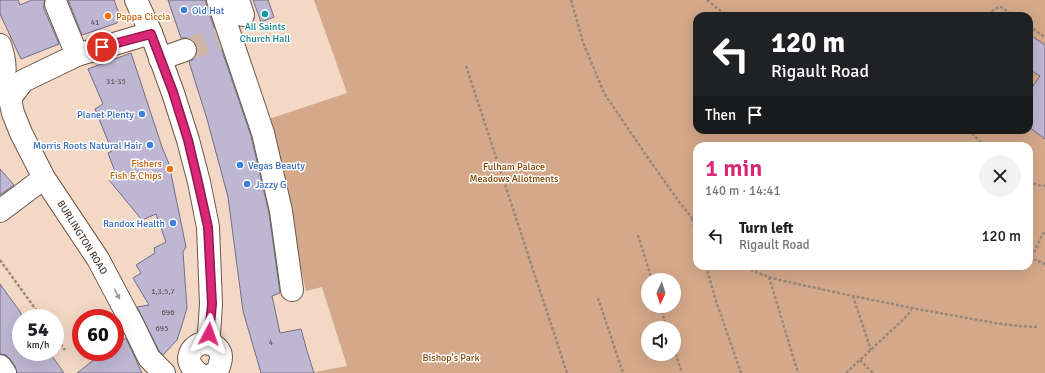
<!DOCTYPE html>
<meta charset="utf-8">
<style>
body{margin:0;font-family:Signika,sans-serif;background:#f2f2f2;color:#202124;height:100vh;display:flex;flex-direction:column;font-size:15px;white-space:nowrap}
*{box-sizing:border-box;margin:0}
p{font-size:13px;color:#757577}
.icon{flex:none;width:22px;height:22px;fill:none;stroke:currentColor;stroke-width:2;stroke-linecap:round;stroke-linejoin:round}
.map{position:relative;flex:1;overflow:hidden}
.panel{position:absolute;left:693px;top:142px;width:340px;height:128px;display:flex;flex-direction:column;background:#fff;border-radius:12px;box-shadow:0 4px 16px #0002}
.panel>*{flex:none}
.banner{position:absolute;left:693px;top:12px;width:340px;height:122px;border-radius:12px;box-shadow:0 4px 16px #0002;background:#202124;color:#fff;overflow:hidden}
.needle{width:26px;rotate:184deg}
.controls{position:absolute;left:641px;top:273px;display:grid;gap:8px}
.controls a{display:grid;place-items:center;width:40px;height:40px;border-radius:50%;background:#fff;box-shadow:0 4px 16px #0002;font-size:20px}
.speed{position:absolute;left:12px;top:309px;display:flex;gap:8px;font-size:20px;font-weight:700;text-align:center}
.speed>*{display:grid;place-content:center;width:52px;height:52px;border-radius:50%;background:#fff;box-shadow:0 4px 16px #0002;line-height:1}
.speed small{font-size:10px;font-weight:400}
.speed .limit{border:6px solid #d22;background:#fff;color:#111}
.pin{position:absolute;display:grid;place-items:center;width:34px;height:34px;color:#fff;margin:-17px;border:2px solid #fff;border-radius:50%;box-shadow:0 1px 4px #0007}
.me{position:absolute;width:44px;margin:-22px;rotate:4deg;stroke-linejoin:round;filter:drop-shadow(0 0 3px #0008)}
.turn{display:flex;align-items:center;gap:14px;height:84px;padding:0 12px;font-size:18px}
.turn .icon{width:52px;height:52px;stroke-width:2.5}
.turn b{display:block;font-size:28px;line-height:34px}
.then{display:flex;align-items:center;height:38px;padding:0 12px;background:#0003;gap:8px;font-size:15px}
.round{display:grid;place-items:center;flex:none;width:42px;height:42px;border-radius:21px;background:#f2f2f2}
.headline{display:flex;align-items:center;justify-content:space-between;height:68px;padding:0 12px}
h1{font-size:24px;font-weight:600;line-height:30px;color:#db2777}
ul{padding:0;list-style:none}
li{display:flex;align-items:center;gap:12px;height:52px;padding:0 12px}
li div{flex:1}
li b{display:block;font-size:15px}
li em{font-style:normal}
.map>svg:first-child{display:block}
.green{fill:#d4a88a;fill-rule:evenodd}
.building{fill:#beb7d3;stroke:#736d86}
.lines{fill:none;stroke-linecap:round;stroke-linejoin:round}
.minor-tunnel{stroke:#cfb8a8;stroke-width:22;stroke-dasharray:22 11;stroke-linecap:butt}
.minor-casing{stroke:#6d5647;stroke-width:24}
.major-casing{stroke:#6d5647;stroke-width:24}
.path{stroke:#9a877a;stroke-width:2.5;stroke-dasharray:3 2;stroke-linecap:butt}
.minor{stroke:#fff;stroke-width:22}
.major{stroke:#fff;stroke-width:22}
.oneway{fill:#a09a97}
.route-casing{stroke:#8e194d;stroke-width:10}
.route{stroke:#db2777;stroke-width:7}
.shop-dot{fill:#3f7fe0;stroke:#fff;stroke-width:1.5}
.culture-dot{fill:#0f9aa8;stroke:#fff;stroke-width:1.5}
.food-dot{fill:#e8710a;stroke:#fff;stroke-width:1.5}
.labels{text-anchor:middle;stroke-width:3;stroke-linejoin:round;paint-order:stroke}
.number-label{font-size:8px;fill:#605658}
.shop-label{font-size:10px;fill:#366cbe;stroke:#fff;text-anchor:start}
.food-label{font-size:10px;fill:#c56008;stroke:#fff;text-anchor:start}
.culture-label{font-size:10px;fill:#0d838f;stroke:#fff}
.park-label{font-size:10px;fill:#834200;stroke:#fff}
.street-label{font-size:10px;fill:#41362f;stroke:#fff}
</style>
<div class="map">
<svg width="1045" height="373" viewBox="0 0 1045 373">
<rect width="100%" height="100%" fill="#f3d8c6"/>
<path class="green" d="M314 0H1045V373H311L347 366 322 287 306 291 276 155 266 120 347 93ZM697 16H1029V130H697ZM697 146H1029V266H697ZM648 280H674V306H648ZM648 328H674V354H648Z"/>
<path class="building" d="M0 0H18L20 5 32 0H45L44 3V9L59 44 21 59 0 14Z
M68 0H114L120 16 117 23 82 35Z
M168 0H206V4L251 136 269 213 280 293 272 296 280 333 301 329 307 351 314 373H261L243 311 228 197 207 119 189 62 195 58 197 52V46L193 40 187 38H181Z
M253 0H268L274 17 261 22Z
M1029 34 1045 45V139L1029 127V92L1040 76 1029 69Z
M131 53 162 147 169 164 186 247 183 252 187 308 181 328 177 340 163 355 159 351 137 307 149 305 133 278 141 273 136 265 155 253 154 248 166 242 156 214 142 220 109 180 117 177 108 153 112 151 95 109 103 104 88 69Z
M0 169 14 185 0 195Z
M0 284 21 313V352H49L64 373H17L15 366 10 359 6 355 0 354Z
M126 338 142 373H77L104 352H115V346Z"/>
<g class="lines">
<path class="minor-tunnel" d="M185 50 221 38"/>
<g class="minor-casing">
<path id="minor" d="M218 0 263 133 281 211 292 290
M238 0 243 15
M56 4 77 55
M151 33 77 55 23 81 11 97V104L13 113 21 133 44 178 98 259 134 327 149 358 164 373
M0 45C5 59 7 75 0 88
M160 59 185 50
M0 211 44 178
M0 366 5 373"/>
</g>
<g class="major-casing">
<path id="major" d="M136 0 151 33 173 93 188 140 199 182 208 227 211 304 209 334 205 343
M198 373C193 369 189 364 189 358 192 335 227 341 220 363 219 368 218 371 214 373"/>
</g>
<path class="path" d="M571 0 583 42 604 93 648 158 680 203 697 224
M707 0 727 16
M989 16 994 9 1001 7 1014 16
M1029 26 1045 37
M466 66 567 373
M968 130 985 146
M1029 181 1037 185 1045 186
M692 219 697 236
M638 235 652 280
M1029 257 1045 264
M1032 257 1042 235 1045 232
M0 260 42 318
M706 266 716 301 741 373
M741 266 758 273 779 280 853 296 912 308 995 323 1019 326 1038 327
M769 277 798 373
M853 296 871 350
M598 298 623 373
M660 306 667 328
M55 336 65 350
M674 349 682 373
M860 360 873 373
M846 373 908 315 912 308"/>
<use href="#minor" class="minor"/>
<use href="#major" class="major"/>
</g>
<defs><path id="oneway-solid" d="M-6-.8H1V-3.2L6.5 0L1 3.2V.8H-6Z"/></defs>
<use class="oneway" href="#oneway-solid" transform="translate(117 294) rotate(62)"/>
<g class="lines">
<g class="route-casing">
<path id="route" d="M102 47 151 34 173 92 188 140 198 182 208 227 212 304 209 334"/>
</g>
<use href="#route" class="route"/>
</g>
<g class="shop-dot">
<circle cx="184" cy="10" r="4"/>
<circle cx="142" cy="114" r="4"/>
<circle cx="150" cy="145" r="4"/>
<circle cx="240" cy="165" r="4"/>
<circle cx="247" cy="184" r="4"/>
<circle cx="173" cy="223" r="4"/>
</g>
<circle class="culture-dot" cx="265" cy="14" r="4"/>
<g class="food-dot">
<circle cx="108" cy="16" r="4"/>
<circle cx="170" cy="169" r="4"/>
</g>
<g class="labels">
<g class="number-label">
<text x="95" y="25">41</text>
<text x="116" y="84">31-35</text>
<text x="163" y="294">1,3,5,7</text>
<text x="168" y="315">696</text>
<text x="162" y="331">695</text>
<text x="271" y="345">4</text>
</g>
<g class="shop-label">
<text x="192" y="14">Old Hat</text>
<text x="134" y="118" text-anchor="end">Planet Plenty</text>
<text x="142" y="149" text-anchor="end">Morris Roots Natural Hair</text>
<text x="248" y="169">Vegas Beauty</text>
<text x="255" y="188">Jazzy G</text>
<text x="165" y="227" text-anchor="end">Randox Health</text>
</g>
<g class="food-label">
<text x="116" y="20">Pappa Ciccia</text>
<text x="162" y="167" text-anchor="end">Fishers<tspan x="162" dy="12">Fish &amp; Chips</tspan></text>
</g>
<g class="culture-label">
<text x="265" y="30">All Saints<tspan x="265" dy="12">Church Hall</tspan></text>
</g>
<g class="park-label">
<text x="514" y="170">Fulham Palace<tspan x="514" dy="12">Meadows Allotments</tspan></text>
<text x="451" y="361">Bishop's Park</text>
</g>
<g class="street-label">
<text transform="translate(83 237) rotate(58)" y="4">BURLINGTON ROAD</text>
</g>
</g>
</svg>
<div class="controls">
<a><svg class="needle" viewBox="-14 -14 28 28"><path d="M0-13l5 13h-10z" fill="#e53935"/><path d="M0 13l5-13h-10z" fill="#757577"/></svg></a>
<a><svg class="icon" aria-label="sound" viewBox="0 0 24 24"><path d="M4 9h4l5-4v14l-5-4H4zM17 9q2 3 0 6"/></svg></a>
</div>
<div class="speed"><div>54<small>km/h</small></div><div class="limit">60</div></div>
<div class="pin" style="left:102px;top:47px;background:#d93025"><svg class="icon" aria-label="arrive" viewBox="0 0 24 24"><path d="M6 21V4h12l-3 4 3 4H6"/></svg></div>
<svg class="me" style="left:209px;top:334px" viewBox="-20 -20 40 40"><path d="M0-17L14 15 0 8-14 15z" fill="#db2777" stroke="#fff" stroke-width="4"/></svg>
<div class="banner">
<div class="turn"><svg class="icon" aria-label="left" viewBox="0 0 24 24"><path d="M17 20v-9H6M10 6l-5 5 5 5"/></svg><div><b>120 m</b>Rigault Road</div></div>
<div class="then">Then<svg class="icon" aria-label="arrive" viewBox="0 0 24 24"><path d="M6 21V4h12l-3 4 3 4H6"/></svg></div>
</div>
<section class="panel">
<div class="headline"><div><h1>1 min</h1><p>140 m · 14:41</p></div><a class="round"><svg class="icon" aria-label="close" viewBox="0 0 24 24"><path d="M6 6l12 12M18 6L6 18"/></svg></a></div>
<ul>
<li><svg class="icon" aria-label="left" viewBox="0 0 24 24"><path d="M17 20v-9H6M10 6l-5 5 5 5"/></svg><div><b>Turn left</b><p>Rigault Road</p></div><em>120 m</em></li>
</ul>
</section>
</div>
